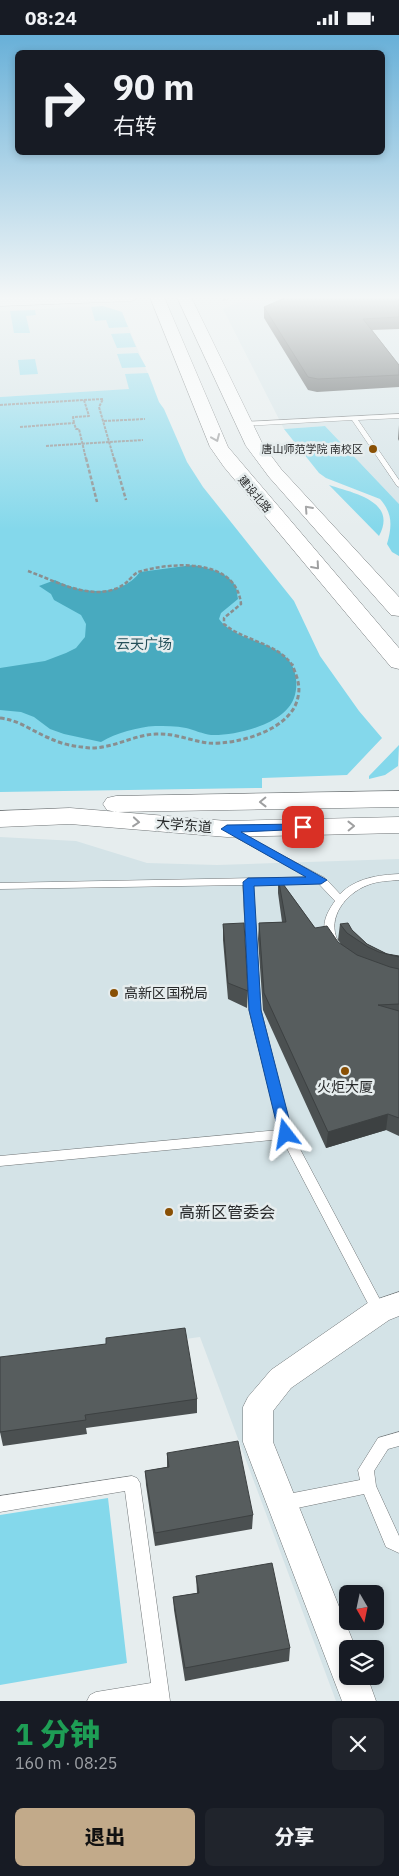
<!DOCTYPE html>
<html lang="zh">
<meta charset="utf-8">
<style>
body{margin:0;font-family:"IBM Plex Sans","Noto Sans SC",sans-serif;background:#20242c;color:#f1f3f6;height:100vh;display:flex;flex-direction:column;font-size:19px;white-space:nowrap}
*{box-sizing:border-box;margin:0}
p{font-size:16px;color:#9ea1a6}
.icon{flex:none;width:28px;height:28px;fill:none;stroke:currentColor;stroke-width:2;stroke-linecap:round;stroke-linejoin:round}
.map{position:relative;height:1666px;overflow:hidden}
.side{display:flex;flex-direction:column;background:#171b24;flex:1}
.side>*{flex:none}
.banner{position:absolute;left:15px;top:15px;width:370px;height:105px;border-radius:8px;box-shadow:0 2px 8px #0003;background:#171b24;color:#f1f3f6;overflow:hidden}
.needle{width:32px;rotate:171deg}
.buttons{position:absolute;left:339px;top:1550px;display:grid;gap:10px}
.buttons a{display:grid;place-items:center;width:45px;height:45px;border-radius:8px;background:#171b24;box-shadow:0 2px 8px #0003;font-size:25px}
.pin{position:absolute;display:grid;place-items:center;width:42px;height:42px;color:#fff;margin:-21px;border-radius:10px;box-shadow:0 2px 8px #0006}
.me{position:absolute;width:55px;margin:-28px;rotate:346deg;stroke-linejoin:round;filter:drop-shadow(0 0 4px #0008)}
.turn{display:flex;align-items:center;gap:18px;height:105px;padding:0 15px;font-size:22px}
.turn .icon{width:65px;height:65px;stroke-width:2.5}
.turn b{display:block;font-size:35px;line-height:42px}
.round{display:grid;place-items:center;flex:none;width:52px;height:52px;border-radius:8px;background:#20242c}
.summary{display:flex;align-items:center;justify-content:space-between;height:85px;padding:0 15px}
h1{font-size:30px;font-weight:800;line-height:38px;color:#1e9e55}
.cta{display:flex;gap:10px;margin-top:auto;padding:10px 15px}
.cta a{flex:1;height:58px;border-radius:8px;background:#c2aa8a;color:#111;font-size:20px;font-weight:800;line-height:58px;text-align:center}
.cta a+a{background:#20242c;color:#f1f3f6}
.status{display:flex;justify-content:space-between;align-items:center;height:35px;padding:0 25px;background:#171b24;direction:ltr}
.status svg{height:14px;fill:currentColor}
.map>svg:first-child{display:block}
.built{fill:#d4e3e7;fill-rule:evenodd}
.green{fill:#84d8eb}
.water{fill:#48aabf}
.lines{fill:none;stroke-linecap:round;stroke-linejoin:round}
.lane-casing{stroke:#717678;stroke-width:1}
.street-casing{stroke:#717678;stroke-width:1}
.secondary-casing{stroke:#717678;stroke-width:1}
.primary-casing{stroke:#717678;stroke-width:1}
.path-far2{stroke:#898e8f;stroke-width:2;stroke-dasharray:3 1;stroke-linecap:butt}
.path-far1{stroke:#898e8f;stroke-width:2.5;stroke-dasharray:4 2;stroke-linecap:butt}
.path{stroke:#898e8f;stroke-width:3;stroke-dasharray:4.5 2.5;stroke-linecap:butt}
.lane{fill:#fff;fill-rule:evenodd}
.street{fill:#fff;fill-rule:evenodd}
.secondary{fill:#fff;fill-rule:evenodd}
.primary{fill:#fff;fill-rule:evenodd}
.wall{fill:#4b5051}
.shaded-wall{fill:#3d4142}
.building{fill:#575d5e;stroke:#3d4142}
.oneway{stroke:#9e9fa0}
.route{fill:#1a73e8;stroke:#114b97}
.poi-dot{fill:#895005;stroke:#e6edee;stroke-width:2}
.labels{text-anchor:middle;stroke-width:5;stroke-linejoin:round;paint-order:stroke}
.far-poi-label{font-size:11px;fill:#282a2b;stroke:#e6edee;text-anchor:end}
.far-street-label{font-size:11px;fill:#282a2b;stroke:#e6edee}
.park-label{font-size:14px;fill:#25505a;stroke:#e6edee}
.street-label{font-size:14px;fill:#282a2b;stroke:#e6edee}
.poi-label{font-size:14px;fill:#282a2b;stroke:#e6edee;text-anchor:start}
.near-poi-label{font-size:16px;fill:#282a2b;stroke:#e6edee;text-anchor:start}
</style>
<div class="status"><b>08:24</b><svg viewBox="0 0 49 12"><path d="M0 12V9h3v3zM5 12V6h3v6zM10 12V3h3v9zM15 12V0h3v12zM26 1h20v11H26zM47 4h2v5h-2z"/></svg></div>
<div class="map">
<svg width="399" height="1666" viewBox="0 0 399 1666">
<rect width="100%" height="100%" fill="#e6edee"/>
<path class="built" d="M306 262H399V469L325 391 284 394 223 274 244 265Z
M103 271 122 277 154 353 0 362V276Z
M0 802 76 806 147 828 217 830 399 824V1666H336L200 1302 0 1329ZM348 1559H375V1586H348ZM348 1614H375V1641H348Z"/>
<path class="green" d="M103 271 122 277 128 292 109 293 106 285 95 286 91 272Z
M35 275 36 280 26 281 30 298H14L10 276Z
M130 298 136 312 117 313 111 299Z
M138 318 146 332 122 333 117 319Z
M35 324 38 339 20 340 18 325Z
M148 338 159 367 164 374 187 427 203 452 294 566 320 621 359 676 382 703 347 740 262 743V753L0 757V362L129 354 125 339Z
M325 391 399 469V521L392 517 387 509C392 491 393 479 380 464L326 443 319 438 284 394Z
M329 450C353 458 398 466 379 501Z
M399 710 398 731 385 740 369 744V741Z
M108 1463 127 1628 0 1650V1480Z"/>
<path class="water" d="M193 530C207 533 229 537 236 552 237 555 237 560 238 564L221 578 219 584C236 607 274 605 290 627 297 637 298 652 294 663 285 689 236 701 211 700 203 699 194 695 186 693 176 691 165 691 155 691 138 692 116 698 101 707L64 699 50 694 34 682 21 677 0 675V633L45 626 66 618 76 613 85 602 86 589 81 580 54 565 51 559 39 551 55 545C81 559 121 563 140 537Z"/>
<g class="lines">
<g class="lane-casing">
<path id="lane" d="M399 379V383L358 385 399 445V452L397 451 352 385 243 391 240 389 243 387Z
M229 792 325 843 340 859C356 843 378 840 399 839V845C388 846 378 846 368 850 346 858 326 883 338 906L333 910 329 909C320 892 325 880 335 866L318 848 253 849 261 975 292 1099 386 1276 384 1280 379 1282 374 1280 282 1104 0 1131V1121L279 1095 249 975 243 850 0 854V848L308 842 226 797 224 795 226 793Z
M399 1397V1411L388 1414 374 1436 376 1451 399 1501V1518L386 1512 364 1459 283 1476 278 1473 275 1468 278 1463 283 1460 360 1445 358 1435 378 1403Z
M132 1441 137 1443 140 1448 170 1666H87L90 1660 96 1657 151 1648 125 1456 0 1477V1461Z"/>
</g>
<g class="street-casing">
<path id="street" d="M399 1257V1281L389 1285 291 1353 273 1376V1407L356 1614H348V1641H367L376 1666H342L243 1407V1372L248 1362 271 1335 369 1267Z"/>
</g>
<g class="secondary-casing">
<path id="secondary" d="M59 262H139L132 266 0 271V263Z
M399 756V772L116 777 107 775 103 769 107 763 116 761Z
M70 773 227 786 399 782V798L227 802 70 789 0 792V776Z"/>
</g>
<g class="primary-casing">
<path id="primary" d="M150 262H164L228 412 399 613V634L391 632 224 432 210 412Z
M177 262H191L263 410 281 434 399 562V581L391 580 269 442 246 411Z"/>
</g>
<path class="path-far2" d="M223 265 233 262
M84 365 103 364 99 372 114 424
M0 370 84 365 89 381 73 382 74 388
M104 386 145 384
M20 392 74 388 76 394H79L86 424
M46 411 143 405"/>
<path class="path-far1" d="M86 423 97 467
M114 423 126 465
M28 536C50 544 74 557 98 557 108 557 119 554 127 547 130 544 134 539 138 537 171 527 236 522 241 569L224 583V589C244 606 278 608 293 631"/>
<path class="path" d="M0 683C19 685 32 696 49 703 59 708 71 711 82 712 108 717 131 700 156 699 175 698 191 706 209 708 237 710 292 695 298 662 301 650 296 640 292 629"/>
<use href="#lane" class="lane"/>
<use href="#street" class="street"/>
<use href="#secondary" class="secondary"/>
<use href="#primary" class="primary"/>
</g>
<path class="wall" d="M399 262V294L372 295 399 330V352L317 357 308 355 264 283V272Z
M399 390V406L398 404Z
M278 842 315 893 341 909 338 905 340 889 352 895 367 909 387 919 399 921V1101L386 1095 326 1113 263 975 258 904 259 888 282 887 278 858Z
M223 889 248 956 247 973 228 964 223 905Z
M0 1322 197 1364V1378L86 1393 87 1399 3 1411 0 1397Z
M167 1418 253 1480 252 1494 155 1511 146 1450 145 1436 167 1432Z
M196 1541 290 1613 289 1626 185 1646 174 1575 173 1562 197 1558Z"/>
<path class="shaded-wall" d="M388 1079 386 1095 326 1113 328 1097Z"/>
<path class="building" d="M287 262H399V282L363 284 399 330V340L318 344 308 342 264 272Z
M278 842 315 893 327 891 338 907 357 920 390 932 399 934V969L378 970 399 976V1083L388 1079 328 1097 264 958 259 888 286 887Z
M244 888 248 956 228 948 223 889Z
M348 888 352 895 367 909 387 919 399 921V922L379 917 368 912 347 898 340 889Z
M185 1293 197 1364 85 1380 86 1385 0 1397V1322L106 1309V1303Z
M238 1406 253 1480 155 1498 145 1436 169 1432 167 1418Z
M272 1528 290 1613 185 1633 173 1562 199 1558 196 1541Z"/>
<defs><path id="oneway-chevron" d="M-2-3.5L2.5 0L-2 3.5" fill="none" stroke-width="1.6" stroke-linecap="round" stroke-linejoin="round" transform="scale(1.25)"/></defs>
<g class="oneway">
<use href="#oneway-chevron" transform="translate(216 403) rotate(67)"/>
<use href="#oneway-chevron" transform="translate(308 474) rotate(-132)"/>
<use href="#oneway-chevron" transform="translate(316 531) rotate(49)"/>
<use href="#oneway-chevron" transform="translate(263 767) rotate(179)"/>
<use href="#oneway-chevron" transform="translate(136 787) rotate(5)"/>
<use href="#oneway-chevron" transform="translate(351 791) rotate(-1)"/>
</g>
<linearGradient id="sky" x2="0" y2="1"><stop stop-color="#68b0d8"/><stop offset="0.53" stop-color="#f4f7f7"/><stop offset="1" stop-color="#f4f7f7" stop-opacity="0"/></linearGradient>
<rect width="399" height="495" fill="url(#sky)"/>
<path class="route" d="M303 789 307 790 309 792 307 794 241 797 327 845 321 849 254 851 261 975 293 1099 291 1103 286 1105 281 1103 279 1099 249 975 243 847 248 843 306 842 221 794 227 790Z"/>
<g class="poi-dot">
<circle cx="373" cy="414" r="5"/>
<circle cx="114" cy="958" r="5"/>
<circle cx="345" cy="1036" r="5"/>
<circle cx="169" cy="1177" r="5"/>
</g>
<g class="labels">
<g class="far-poi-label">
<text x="363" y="418">唐山师范学院 南校区</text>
</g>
<g class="far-street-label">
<text transform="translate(255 459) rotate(50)" y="4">建设北路</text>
</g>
<g class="park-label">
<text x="144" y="614">云天广场</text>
</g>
<g class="street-label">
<text transform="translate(184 790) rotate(5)" y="5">大学东道</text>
</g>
<g class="poi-label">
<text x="124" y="963">高新区国税局</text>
<text x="345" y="1057" text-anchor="middle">火炬大厦</text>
</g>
<g class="near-poi-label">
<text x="179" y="1183">高新区管委会</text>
</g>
</g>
</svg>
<div class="buttons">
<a><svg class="needle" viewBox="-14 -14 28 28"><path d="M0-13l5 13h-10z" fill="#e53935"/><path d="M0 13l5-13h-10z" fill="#9ea1a6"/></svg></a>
<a><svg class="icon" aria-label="layers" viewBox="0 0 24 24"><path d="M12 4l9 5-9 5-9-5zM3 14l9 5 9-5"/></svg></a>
</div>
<div class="pin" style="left:303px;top:792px;background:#d93025"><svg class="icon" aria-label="arrive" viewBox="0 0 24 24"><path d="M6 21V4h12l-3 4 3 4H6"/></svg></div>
<svg class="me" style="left:286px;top:1099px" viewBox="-20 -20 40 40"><path d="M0-17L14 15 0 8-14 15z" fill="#1a73e8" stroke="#fff" stroke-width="4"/></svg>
<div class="banner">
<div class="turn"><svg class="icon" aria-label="right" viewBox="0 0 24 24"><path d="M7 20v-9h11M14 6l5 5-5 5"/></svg><div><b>90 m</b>右转</div></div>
</div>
</div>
<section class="side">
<div class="summary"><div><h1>1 分钟</h1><p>160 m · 08:25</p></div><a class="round"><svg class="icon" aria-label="close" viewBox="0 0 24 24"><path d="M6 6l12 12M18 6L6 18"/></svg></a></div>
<div class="cta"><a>退出</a><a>分享</a></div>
</section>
